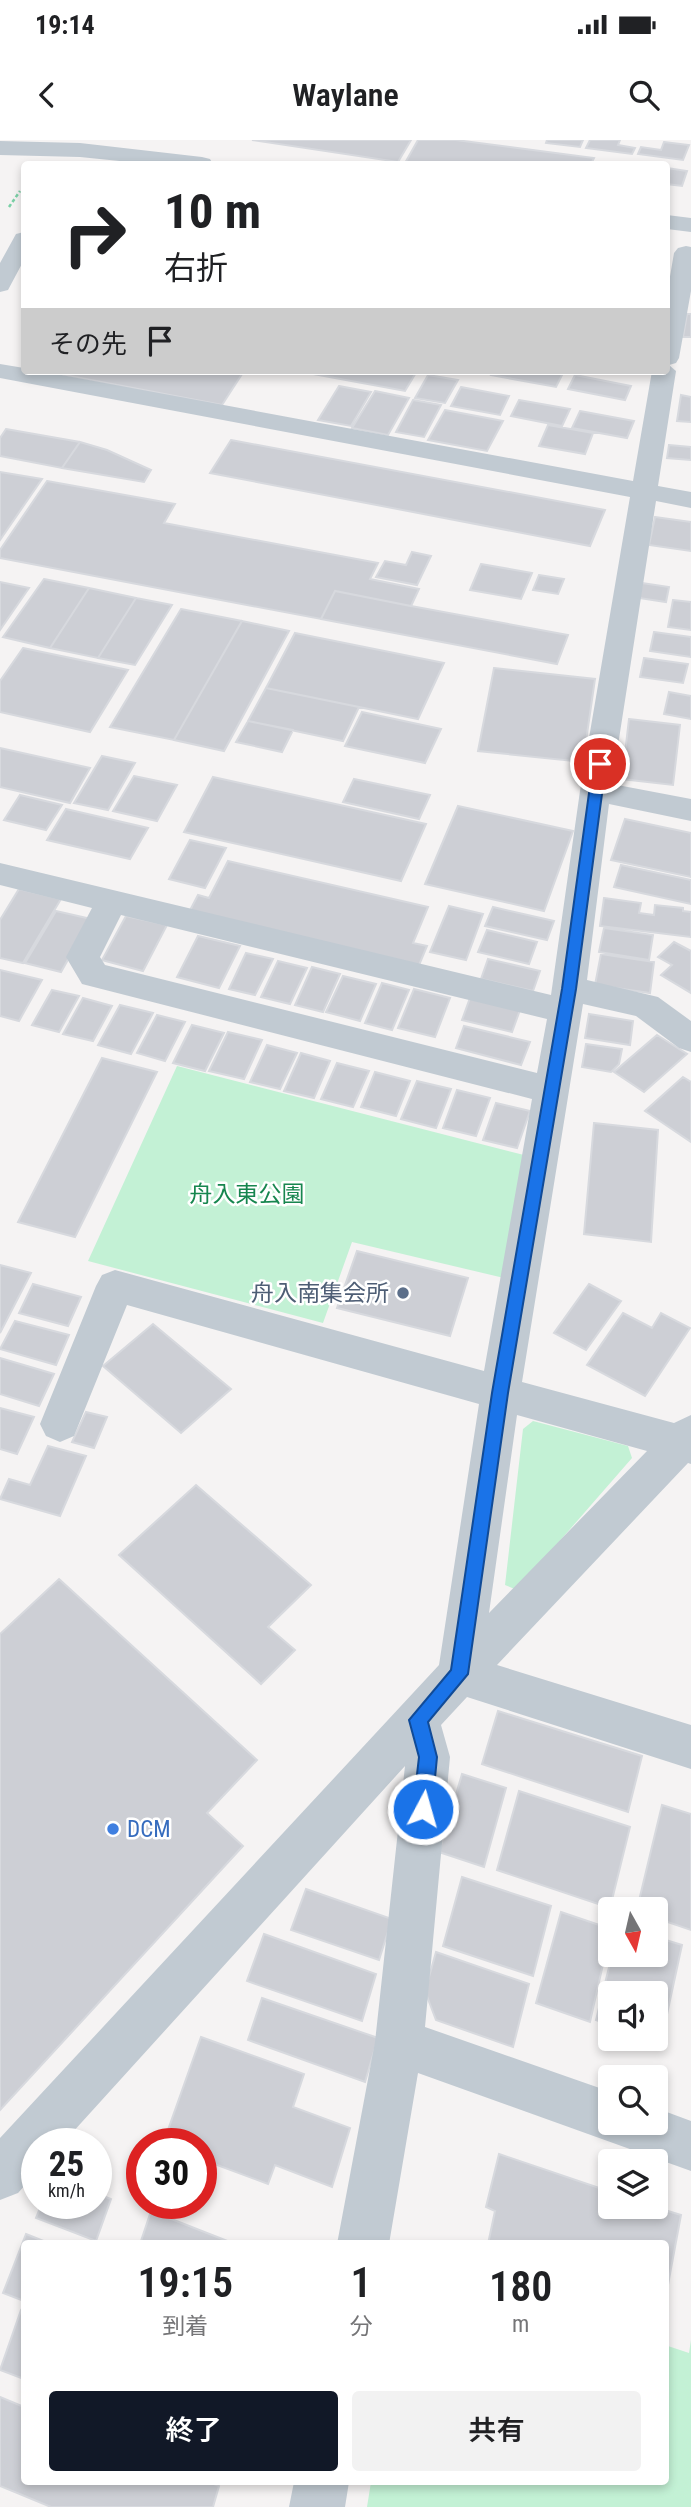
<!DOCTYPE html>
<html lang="ja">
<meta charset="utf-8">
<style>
body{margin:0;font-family:"Roboto Condensed","Noto Sans JP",sans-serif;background:#f2f2f2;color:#202124;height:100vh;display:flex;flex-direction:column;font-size:26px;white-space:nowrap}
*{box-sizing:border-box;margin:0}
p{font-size:23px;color:#757577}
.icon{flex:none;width:38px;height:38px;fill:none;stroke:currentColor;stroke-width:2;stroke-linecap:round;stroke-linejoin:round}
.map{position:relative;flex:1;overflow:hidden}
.panel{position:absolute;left:21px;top:2100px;width:648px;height:245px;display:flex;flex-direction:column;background:#fff;border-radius:7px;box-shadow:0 4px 10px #0003}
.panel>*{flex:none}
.guide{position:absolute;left:21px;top:21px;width:649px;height:214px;border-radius:7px;box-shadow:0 4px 10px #0003;background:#fff;color:#202124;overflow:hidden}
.needle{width:46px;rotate:172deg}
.tools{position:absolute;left:598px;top:1757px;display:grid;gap:14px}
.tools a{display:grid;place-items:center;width:70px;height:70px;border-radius:7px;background:#fff;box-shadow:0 4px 10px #0003;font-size:35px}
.speed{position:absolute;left:21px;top:1988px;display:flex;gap:14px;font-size:35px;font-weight:700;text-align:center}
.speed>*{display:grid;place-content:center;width:91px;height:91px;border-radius:50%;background:#fff;box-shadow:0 4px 10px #0003;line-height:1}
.speed small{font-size:18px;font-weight:400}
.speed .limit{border:10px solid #d22;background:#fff;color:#111}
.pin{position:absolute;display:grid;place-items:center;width:60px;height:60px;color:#fff;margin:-30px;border:4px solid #fff;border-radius:50%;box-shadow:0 2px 7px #0007}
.me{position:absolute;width:77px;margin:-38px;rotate:6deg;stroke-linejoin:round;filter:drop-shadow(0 0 5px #0008)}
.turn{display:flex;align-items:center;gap:24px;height:147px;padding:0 28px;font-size:32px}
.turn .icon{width:91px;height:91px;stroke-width:2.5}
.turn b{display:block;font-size:49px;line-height:60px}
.then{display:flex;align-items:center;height:66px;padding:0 28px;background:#0003;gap:14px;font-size:26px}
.eta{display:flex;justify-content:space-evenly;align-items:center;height:119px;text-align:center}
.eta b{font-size:42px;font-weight:600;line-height:49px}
.button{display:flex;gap:14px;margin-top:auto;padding:14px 28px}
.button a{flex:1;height:80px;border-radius:7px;background:#111827;color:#fff;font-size:28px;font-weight:600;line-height:80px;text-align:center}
.button a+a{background:#f2f2f2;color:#202124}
.status{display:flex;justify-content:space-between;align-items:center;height:49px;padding:0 35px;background:#fff;direction:ltr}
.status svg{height:19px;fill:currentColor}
header{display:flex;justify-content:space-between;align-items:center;height:91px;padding:0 28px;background:#fff;font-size:32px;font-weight:600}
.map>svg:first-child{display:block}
.green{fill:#c3f1d5}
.building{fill:#cdcfd5;stroke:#d7d9de;stroke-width:2}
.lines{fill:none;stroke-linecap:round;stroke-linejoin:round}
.path{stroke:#7ad0a6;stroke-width:2.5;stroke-dasharray:3.5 2.5;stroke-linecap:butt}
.minor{fill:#c1cad2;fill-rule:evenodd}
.route{fill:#1a73e8;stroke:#114b97;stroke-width:2}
.service-dot{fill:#5c6f8a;stroke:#fff;stroke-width:2.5}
.shop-dot{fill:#3f7fe0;stroke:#fff;stroke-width:2.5}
.labels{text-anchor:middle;stroke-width:5;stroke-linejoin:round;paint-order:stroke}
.park-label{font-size:23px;fill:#17864f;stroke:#fff}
.service-label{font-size:23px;fill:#4e5e75;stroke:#fff;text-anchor:end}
.shop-label{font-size:23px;fill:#366cbe;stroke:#fff;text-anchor:start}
</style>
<div class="status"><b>19:14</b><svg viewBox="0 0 49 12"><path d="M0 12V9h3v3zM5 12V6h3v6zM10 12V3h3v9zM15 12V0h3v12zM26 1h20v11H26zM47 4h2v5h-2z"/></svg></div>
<header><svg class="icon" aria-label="back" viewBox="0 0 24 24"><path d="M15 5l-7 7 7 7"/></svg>Waylane<svg class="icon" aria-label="search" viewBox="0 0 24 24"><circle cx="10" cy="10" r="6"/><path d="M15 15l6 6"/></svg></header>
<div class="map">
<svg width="691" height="2367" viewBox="0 0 691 2367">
<rect width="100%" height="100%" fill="#f5f3f3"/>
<path class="green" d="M177 926 524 1015 504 1138 352 1102 323 1183 88 1121Z
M533 1281 628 1306 632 1318 517 1450 505 1445 523 1289Z
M691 2200V2367H367L371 2342H665V2205L689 2213Z"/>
<path class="building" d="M252 0H411L398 22Z
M418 0H456L594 18 591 24 405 23Z
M547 0H583L580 7 546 3Z
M590 0H620L618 5 635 8 632 14 586 8Z
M664 2 689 5 683 20 638 14 641 7 661 10Z
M667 28 687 31 682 46 667 44Z
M687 174H691V197H683Z
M44 231H244L222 265Z
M297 231H417L405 251Z
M493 231H564L556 247 491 235Z
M428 235 458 240 445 263 415 258Z
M575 235 631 246 625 260 568 249Z
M339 246 371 252 351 286 318 280Z
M461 247 509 256 500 275 451 266Z
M375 251 409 258 388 295 352 288Z
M681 255 691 257V282L677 281Z
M413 260 441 265 424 297 396 292Z
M519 260 570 269 562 286 511 276Z
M445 270 503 281 487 311 428 300Z
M580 271 634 281 627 298 572 288Z
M548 285 593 293 585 314 539 306Z
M6 289 80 302 62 328 0 316V298Z
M231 300 605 370 590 406 210 333Z
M80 302 107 310 151 330 144 342 62 328Z
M669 305 691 307V320L667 318Z
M0 332 42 339 0 400Z
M47 341 175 364 164 383 378 423 370 439 419 449 411 466 335 451 321 479 0 418V410Z
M655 377 691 382V411L649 405Z
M412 412 431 416 417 445 376 437 385 421 406 425Z
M481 424 532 433 521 459 470 450Z
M539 435 564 439 558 454 533 450Z
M44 439 89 448 50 508 3 497Z
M0 442 29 448 0 490Z
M642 443 669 447 666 462 639 458Z
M89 448 136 458 98 518 50 508Z
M335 451 411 466 568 495 557 524 321 479Z
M136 458 172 465 135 525 98 518Z
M673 460 691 462V490L668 487Z
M181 469 242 481 174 600 110 587Z
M242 481 289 491 224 611 174 600Z
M654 492 691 497V517L650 511Z
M295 493 444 523 418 579 266 548Z
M23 508 128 530 90 592 0 572V541Z
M644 518 688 524 683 543 640 537Z
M494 528 595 539 583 622 478 611Z
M266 548 359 567 343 601 248 581Z
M669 552 691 556V579L664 574Z
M362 572 441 589 425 623 345 606Z
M629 579 680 585 673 645 622 639Z
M248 581 293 590 282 612 236 602Z
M0 608 90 628 70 663 0 647Z
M102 616 135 623 108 670 74 663Z
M134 636 177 645 157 681 113 671Z
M213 637 426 684 401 741 184 692Z
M354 639 430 655 419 679 343 662Z
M20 655 62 665 46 690 4 680Z
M458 666 573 691 544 771 425 744Z
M66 669 148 688 130 719 47 700Z
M625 679 691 693V737L611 720Z
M190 700 226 708 205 748 169 739Z
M228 721 428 767 413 803 427 806 417 830 187 776 198 755 209 758Z
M621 725 691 740V764L614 747Z
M19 749 61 759 23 823 0 818V780Z
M604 758 641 763 639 773 654 775 655 765 683 768V771L691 772V797L600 786Z
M449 766 483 774 466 820 430 812Z
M493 767 554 781 547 800 485 786Z
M56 771 91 779 61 832 25 823Z
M126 776 167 785 143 831 102 820Z
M604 788 653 795 649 820 599 812Z
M487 790 537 802 529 824 478 812Z
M198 796 240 806 219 848 177 837Z
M674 802 691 811V853L661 835 672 825 658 817Z
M246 813 273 819 255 855 229 849Z
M601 814 654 822 650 853 595 845Z
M488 819 540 831 533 851 481 839Z
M278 821 307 828 290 864 261 857Z
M312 827 340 834 323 872 295 865Z
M0 830 42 840 19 881 0 876Z
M343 836 376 844 360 881 326 872Z
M382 843 409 850 392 890 365 883Z
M414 849 450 858 435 897 398 888Z
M52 850 79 856 59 892 32 885Z
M83 858 112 866 93 901 63 894Z
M470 858 520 870 512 892 462 880Z
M120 865 153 873 131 914 98 905Z
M589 874 633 881 630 905 585 898Z
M157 875 185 882 165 921 137 913Z
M192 885 224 893 205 931 173 923Z
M464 886 530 902 521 925 456 908Z
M228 892 262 900 244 939 209 931Z
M657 895 687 914 644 952 614 932Z
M586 904 622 909 619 924 611 932 582 927Z
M267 905 297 913 280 949 250 942Z
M301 913 330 921 314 958 284 951Z
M102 918 157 932 75 1097 18 1082Z
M337 923 369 931 353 967 321 959Z
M375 932 410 941 396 976 361 967Z
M683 937 691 942V1002L645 971Z
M417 941 451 949 436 988 401 979Z
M457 950 490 958 476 996 443 988Z
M496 963 530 971 517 1008 483 1000Z
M594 983 658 990 651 1102 584 1094Z
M357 1111 468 1138 450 1196 337 1168Z
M0 1125 31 1133 0 1193Z
M33 1144 81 1157 68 1186 19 1173Z
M589 1144 621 1161 586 1210 554 1193Z
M623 1173 652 1188 661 1173 690 1188 645 1256 587 1225Z
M15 1181 69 1195 56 1225 0 1209Z
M153 1184 231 1249 181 1293 103 1226Z
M0 1218 54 1234 39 1266 0 1254Z
M0 1268 34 1277 17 1314 0 1309Z
M86 1272 107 1277 94 1308 72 1302Z
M48 1306 86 1316 60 1376 0 1359 9 1339 30 1345Z
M196 1345 311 1445 268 1487 295 1510 261 1544 119 1415Z
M59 1439 257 1620 207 1673 243 1706 0 1970V1494Z
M498 1571 642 1616 628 1672 482 1624Z
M462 1634 506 1648 484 1727 439 1712Z
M519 1651 630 1687 610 1768 497 1730Z
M662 1665 691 1674V1790L656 1778V1769H637Z
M462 1737 551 1766 533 1836 443 1806Z
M306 1749 392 1779 379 1820 291 1790Z
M561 1772 611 1789 590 1882 536 1863Z
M264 1794 376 1834 362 1881 247 1841Z
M656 1797 682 1805 661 1902 650 1899H656V1853H611V1885L596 1880 612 1815H656Z
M436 1812 529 1844 513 1907 436 1880 425 1851Z
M262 1858 378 1898 365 1942 248 1900Z
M201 1897 304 1934 293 1967 350 1988 332 2047 275 2025 268 2044 201 2019V2004H163Z
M499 2014 611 2052V2067H655L681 2075 665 2161V2104H488L495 2071 486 2067Z
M96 2053 111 2059 96 2101 36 2078 42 2063H96Z
M151 2071 235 2104H140Z
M26 2094 51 2104H24V2161L3 2153Z
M21 2170 24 2171V2239L0 2230Z
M0 2257 24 2267V2342H209L219 2346 213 2367H51L0 2346Z"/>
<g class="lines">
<path class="path" d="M9 67 20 51"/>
<path class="minor" d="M0 1 80 3 202 17 210 19 213 24H149L80 17 0 15Z
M667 75 691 78V92L667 89Z
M24 92V120L8 150 0 152V123L16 94Z
M686 106 691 107V151L679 218 676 223 669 225 676 231 658 346 691 352V368L656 361 612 644 691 659V681L609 664 587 840 658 857 691 881V912L679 908 636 876 583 864 522 1242 674 1283 691 1275V1324L688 1323 497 1525 691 1585V1629L467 1557 441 1585 450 1617 425 1887 611 1952V1983H656V1968L691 1981V2031L418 1933 389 2104H337L375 1902 405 1626 62 2004H37V2032L18 2053 0 2060V1998L439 1525 479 1264 127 1165 74 1296 60 1302 46 1296 40 1284 96 1146 102 1135 115 1130 484 1231 532 959 82 844 66 817 92 768 0 745V723L551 855 580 651 630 357 0 238V224L24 228V231H40L633 341 652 231H667V154L674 113 678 108ZM121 775 547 879 537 933 105 825 100 817ZM517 1275 647 1311 489 1473Z
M294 2342H349L345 2367H289Z"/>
</g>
<path class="route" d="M600 619 606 624 576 849 508 1253 468 1534 428 1582 437 1617 432 1669 429 1676 423 1679 416 1676 413 1669 419 1617 409 1580 451 1530 492 1253 562 849 593 624Z"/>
<circle class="service-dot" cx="403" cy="1153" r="7"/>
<circle class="shop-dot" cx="113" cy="1689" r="7"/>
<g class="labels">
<g class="park-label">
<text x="247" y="1062">舟入東公園</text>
</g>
<g class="service-label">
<text x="389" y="1161">舟入南集会所</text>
</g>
<g class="shop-label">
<text x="127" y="1697">DCM</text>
</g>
</g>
</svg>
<div class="tools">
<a><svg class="needle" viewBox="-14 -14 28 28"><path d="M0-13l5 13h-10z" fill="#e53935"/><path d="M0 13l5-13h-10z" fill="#757577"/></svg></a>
<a><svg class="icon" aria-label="sound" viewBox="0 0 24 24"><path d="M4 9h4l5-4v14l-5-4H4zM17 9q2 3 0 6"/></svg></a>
<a><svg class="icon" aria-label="search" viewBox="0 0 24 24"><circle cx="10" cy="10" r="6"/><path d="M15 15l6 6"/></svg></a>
<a><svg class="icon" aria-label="layers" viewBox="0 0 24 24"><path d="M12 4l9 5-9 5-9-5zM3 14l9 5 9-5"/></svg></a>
</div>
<div class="speed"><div>25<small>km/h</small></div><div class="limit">30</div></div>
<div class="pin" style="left:600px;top:624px;background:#d93025"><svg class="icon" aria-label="arrive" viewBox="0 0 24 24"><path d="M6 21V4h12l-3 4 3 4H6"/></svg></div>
<svg class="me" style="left:423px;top:1669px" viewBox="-20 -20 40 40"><circle r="17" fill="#1a73e8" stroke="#fff" stroke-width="3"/><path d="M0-11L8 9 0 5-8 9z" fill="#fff"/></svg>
<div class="guide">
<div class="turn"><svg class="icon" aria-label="right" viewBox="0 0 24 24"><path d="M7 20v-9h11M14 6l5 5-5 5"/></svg><div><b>10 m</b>右折</div></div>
<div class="then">その先<svg class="icon" aria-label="arrive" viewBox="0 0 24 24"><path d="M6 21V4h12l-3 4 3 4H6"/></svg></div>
</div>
<section class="panel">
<div class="eta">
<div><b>19:15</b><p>到着</p></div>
<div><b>1</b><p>分</p></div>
<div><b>180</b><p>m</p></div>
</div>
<div class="button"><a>終了</a><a>共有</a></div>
</section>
</div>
